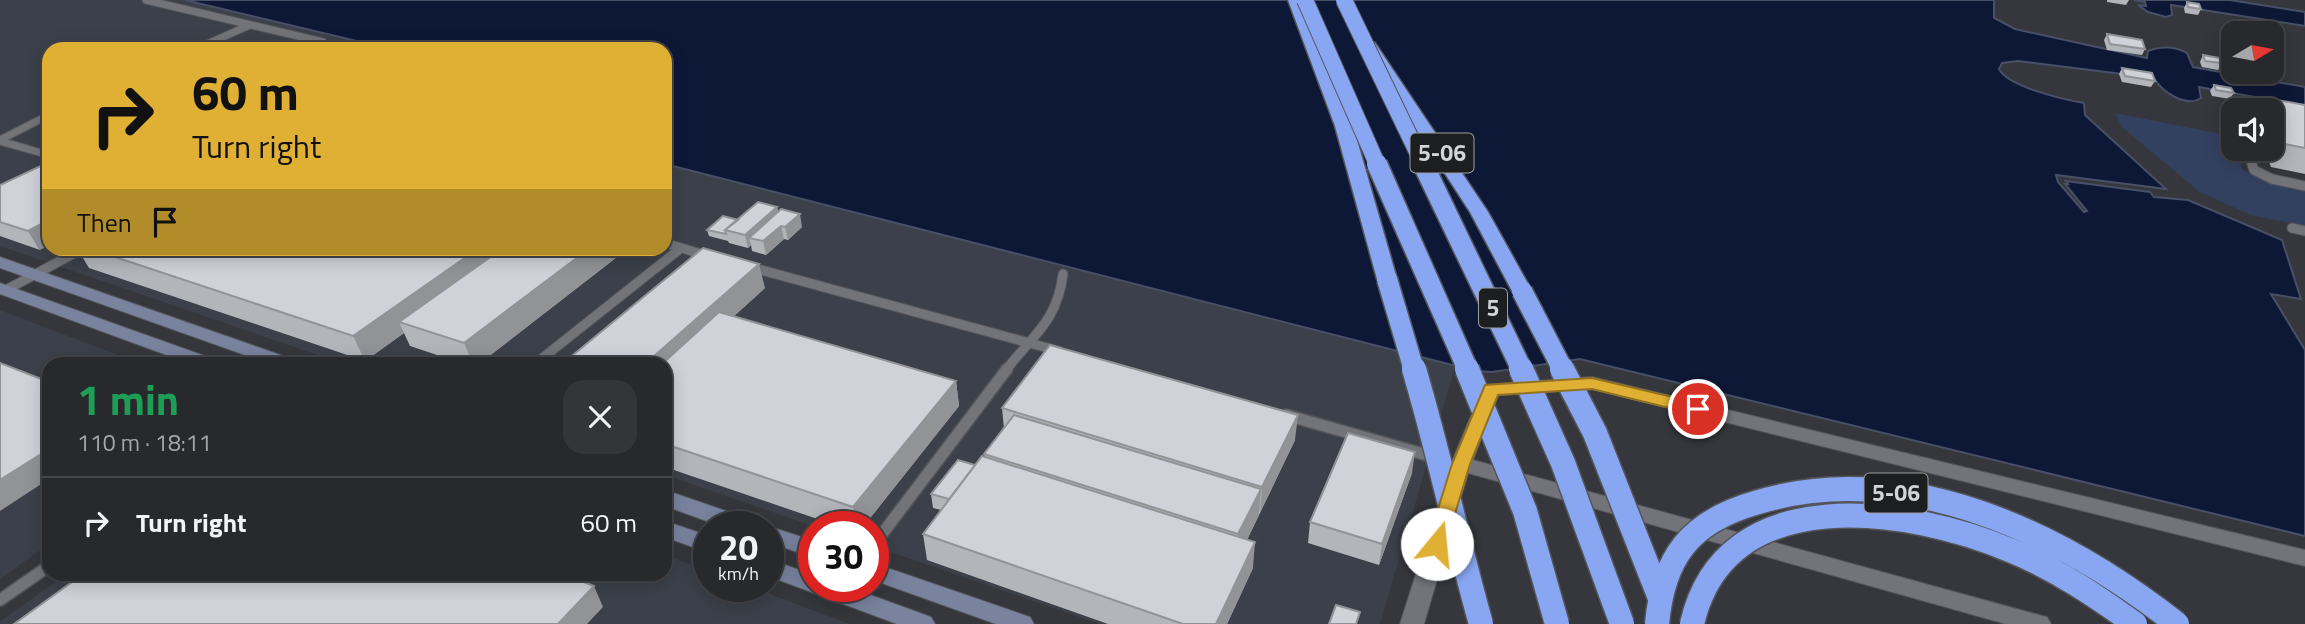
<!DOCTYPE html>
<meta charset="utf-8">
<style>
body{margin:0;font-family:"Titillium Web",sans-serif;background:#343539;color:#f1f3f6;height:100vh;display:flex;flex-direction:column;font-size:26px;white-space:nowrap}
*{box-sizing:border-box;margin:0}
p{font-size:23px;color:#a5a6aa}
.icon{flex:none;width:38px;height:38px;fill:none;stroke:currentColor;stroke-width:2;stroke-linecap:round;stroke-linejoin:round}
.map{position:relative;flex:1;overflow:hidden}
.side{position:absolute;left:42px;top:357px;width:630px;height:224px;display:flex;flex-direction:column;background:#28292d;border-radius:21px;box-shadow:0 4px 18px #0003,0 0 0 2px #444549}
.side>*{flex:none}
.top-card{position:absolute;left:42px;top:42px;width:630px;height:214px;border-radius:21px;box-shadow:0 4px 18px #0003,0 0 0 2px #444549;background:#dfb034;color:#111;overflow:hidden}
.needle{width:46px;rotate:80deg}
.controls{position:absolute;left:2221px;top:21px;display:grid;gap:14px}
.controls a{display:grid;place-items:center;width:63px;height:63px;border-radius:14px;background:#28292d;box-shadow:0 4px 18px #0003,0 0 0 2px #444549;font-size:35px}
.speed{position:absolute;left:693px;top:511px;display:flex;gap:14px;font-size:35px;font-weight:700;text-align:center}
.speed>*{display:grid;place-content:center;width:91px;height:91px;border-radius:50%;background:#28292d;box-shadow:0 4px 18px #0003,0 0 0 2px #444549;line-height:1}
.speed small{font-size:18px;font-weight:400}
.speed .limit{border:10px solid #d22;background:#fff;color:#111}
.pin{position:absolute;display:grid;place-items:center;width:60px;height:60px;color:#fff;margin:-30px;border:4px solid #fff;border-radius:50%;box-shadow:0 2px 7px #0007}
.me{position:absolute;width:77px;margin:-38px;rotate:17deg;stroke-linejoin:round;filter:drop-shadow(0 0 5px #0008)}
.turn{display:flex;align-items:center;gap:24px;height:147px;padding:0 35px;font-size:32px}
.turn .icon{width:91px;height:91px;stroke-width:2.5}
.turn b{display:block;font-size:49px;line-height:60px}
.then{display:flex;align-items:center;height:66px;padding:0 35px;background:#0003;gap:14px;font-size:26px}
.round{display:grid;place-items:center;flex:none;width:74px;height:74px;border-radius:21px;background:#343539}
.head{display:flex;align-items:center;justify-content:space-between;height:119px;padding:0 35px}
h1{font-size:42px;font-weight:700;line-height:52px;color:#1e9e55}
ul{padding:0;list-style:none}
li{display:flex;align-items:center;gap:21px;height:91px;padding:0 35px;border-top:2px solid #444549}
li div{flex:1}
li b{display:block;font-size:26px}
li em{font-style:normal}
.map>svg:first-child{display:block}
.built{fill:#3b404a}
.green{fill:#334161}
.water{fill:#0d1837;stroke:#485067;stroke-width:2}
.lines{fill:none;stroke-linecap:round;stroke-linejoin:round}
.lane-far2-casing{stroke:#535559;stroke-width:9}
.lane-far1-casing{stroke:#535559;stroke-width:11}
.lane-casing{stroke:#535559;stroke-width:14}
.street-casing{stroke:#535559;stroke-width:2}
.secondary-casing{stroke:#535559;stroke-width:2}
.highway-casing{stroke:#535559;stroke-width:3}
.lane-far2{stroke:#72747a;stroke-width:7}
.lane-far1{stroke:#72747a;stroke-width:9}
.lane{stroke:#72747a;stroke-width:11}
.street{fill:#72747a;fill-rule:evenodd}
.secondary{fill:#79839e;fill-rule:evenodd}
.highway{fill:#88a6f2;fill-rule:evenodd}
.highway-bridge-far2-casing{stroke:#535559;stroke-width:18;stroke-linecap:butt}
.highway-bridge-far1-casing{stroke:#535559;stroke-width:23;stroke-linecap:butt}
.highway-bridge-casing{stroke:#535559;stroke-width:27;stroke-linecap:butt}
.highway-bridge-far2{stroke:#88a6f2;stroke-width:16}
.highway-bridge-far1{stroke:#88a6f2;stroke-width:20}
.highway-bridge{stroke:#88a6f2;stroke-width:24}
.wall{fill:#b2b5ba}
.shaded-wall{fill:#919397}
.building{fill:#cfd2d8;stroke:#919397;stroke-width:2}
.route{fill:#dfb034;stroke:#917222;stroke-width:2}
.labels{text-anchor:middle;stroke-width:7;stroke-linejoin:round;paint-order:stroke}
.shield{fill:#1d1e20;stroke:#9c9da0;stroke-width:2}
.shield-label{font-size:23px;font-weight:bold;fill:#d3d4d7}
</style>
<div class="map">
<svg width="2305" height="624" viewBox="0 0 2305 624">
<rect width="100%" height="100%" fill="#35373c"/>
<path class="built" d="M0 0H185L371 44 361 49H49V248H665V164L1456 364 1380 624H1099L873 546V527H816L665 475V364H344L0 246Z
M0 310 141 364H49V544L0 579Z
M665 555 709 571V586H749L849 624H0V621L67 574H665Z"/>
<path class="green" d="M2115 113 2231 136 2233 149H2235L2243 170 2267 183 2305 190V226L2251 215 2200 192 2122 127Z"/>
<path class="water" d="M185 0H1994V18L2015 29 2147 58 2148 51C2160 46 2175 46 2187 53L2193 67 2305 87V106L2199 87 2201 98C2186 108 2162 92 2154 78L2018 61 2002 63 1999 69C2008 87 2066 100 2084 103L2085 115 2166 189 2056 175 2058 182 2084 212 2087 211 2065 184H2068L2066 181 2150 192 2154 197 2188 200 2282 240 2301 299 2271 294 2305 350V536L1580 359 1492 372 1476 371 665 164V49H361L369 44Z
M2134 0H2230L2305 12V26L2171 5 2172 15 2166 17 2148 12 2138 5 2146 6 2145 2Z"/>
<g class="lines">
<g class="lane-far2-casing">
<path id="lane-far2" d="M146 0 323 42
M196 49 250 25
M0 140 49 115
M0 141 49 155
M2246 149 2252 166"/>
</g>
<g class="lane-far1-casing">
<path id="lane-far1" d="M2252 164 2254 170 2272 179 2305 186
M2292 228 2305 231
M665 243 708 256
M750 267 1059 351
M6 290 84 248
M535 364 681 248
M1006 370C1033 335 1057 322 1063 274"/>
</g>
<g class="lane-casing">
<path id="lane" d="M1286 415 1437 458
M873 546 1007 369
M0 600 49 566"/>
</g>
<g class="street-casing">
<path id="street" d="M1592 377 2305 550V566L1592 389 1498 395 1473 460 2039 615 2047 617 2051 624H2006L1468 473 1424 624H1400L1451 464 1484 385Z"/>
</g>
<g class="secondary-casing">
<path id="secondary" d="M0 257 295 360 297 364H270L0 268Z
M0 283 216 360 218 364H191L0 294Z
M665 490 755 521 758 527H723L665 506Z
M665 521 709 536V553L665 537Z
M768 526 814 541V558L768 542V527H765Z
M768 559 814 575V586H846L931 617 935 624H897L768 576Z
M873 563 1030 617 1034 624H996L873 580Z"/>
</g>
<g class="highway-casing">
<path id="highway" d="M1288 0H1302L1353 126 1397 279 1394 283H1380L1377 279 1335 126Z
M1370 41 1375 43 1488 212 1532 291 1529 295H1515L1512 291 1470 212 1362 46Z"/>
</g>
<use href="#lane-far2" class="lane-far2"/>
<use href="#lane-far1" class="lane-far1"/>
<use href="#lane" class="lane"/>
<use href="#street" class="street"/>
<use href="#secondary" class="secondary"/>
<use href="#highway" class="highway"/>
<g class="highway-bridge-far2-casing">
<path id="highway-bridge-far2" d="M1305 0 1378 166
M1344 0 1424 166"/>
</g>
<g class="highway-bridge-far1-casing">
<path id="highway-bridge-far1" d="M1377 164 1468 370
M1423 164 1522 370
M1387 279 1414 370
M1522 291 1563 370"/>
</g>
<g class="highway-bridge-casing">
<path id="highway-bridge" d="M1414 369C1439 453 1457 539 1481 624
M1467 369 1525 511 1557 624
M1521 369 1563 463 1622 624
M1562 369 1595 433 1660 598
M1657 624C1663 557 1690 522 1755 503 1905 457 2061 533 2177 624
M1692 624C1725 479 1909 507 2012 551 2056 569 2096 596 2135 624"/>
</g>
<use href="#highway-bridge-far2" class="highway-bridge-far2"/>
<use href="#highway-bridge-far1" class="highway-bridge-far1"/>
<use href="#highway-bridge" class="highway-bridge"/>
</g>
<path class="wall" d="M2107 0H2129L2126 5 2107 2Z
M2187 2 2201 9 2198 15 2185 13 2184 8Z
M2107 34 2145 49 2142 55 2107 50 2104 40Z
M2203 55 2222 63 2218 70 2202 67 2200 62Z
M2122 68 2155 81 2151 87 2122 82 2119 74Z
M2214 85 2234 93 2230 99 2212 96 2210 91Z
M2266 98 2305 105V174L2271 167 2264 149H2272V110H2259Z
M0 185 40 250 0 236Z
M777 207 778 211 802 227 788 240 784 239 766 255 752 251 751 245 748 248 729 243 728 241 709 236 707 230Z
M77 248H491L494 255 503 248H626V250L479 364H464L410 346 404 333 365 361 89 268Z
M765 288 733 317 956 381 959 406 863 527H841L665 467V364Z
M1002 408 1295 440 1247 540 1253 568 1227 624H1108L927 560 923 534 941 510 933 508 931 494 975 465 985 457 984 454 1004 429Z
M1412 473 1379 565 1308 543 1310 522Z"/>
<path class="shaded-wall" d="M777 207 780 220 749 238 751 245 748 248 745 235Z
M800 214 802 227 788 240 785 227Z
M49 220V245L40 250 28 231Z
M781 226 784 239 766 255 763 241Z
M479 248H491L498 266 399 322 404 333 365 361 353 336Z
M590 248H626V250L479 364H473L464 343Z
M759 264 765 288 665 378V364H645Z
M956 381 959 406 863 527H858L853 507Z
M1298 415 1295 440 1260 513 1262 487Z
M49 449V479L0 511V480Z
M1415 452 1412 473 1379 565 1382 544Z
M1261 489 1259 515 1237 560 1238 534Z
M1255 542 1253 568 1227 624H1216Z
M594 586 603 607 587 624H558Z"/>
<path class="building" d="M2187 2 2199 4 2201 9 2188 7Z
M2107 34 2142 40 2145 49 2110 44Z
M2203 55 2219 58 2222 63 2205 61Z
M2122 68 2152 73 2155 81 2125 76Z
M2214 85 2231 88 2234 93 2216 90Z
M2266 98 2305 105V148L2285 144Z
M49 162V220L28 231 0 222V185Z
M758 202 777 207 745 235 725 230Z
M781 209 800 214 785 227 781 226 763 241 749 238Z
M723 216 738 220 725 230 726 234 707 230Z
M88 248H479L353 336Z
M503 248H590L464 343 399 322Z
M703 248 759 264 645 364H562Z
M719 312 956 381 853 507 665 444V364H662Z
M1050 345 1298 415 1262 487 1002 408Z
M0 363 49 382V449L0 480Z
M1014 415 1261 489 1238 534 984 454Z
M1348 433 1415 452 1382 544 1310 522Z
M982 456 1255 542 1216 624H1183L923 534Z
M958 460 975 465 949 499 931 494Z
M83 574H563L594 586 558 624H14Z
M1336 605 1360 612 1356 624H1329Z"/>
<path class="route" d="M1592 378 1698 403 1707 409 1698 415 1592 389 1498 395 1470 464 1446 544 1444 550 1437 552 1430 550 1427 544 1452 464 1485 385Z"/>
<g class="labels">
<g class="shield">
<rect x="1410.5" y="133.5" width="63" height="39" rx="5"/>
<rect x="1479" y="288.5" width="28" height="39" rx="5"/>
<rect x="1864.5" y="473.5" width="63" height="39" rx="5"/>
</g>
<g class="shield-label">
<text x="1442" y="161">5-06</text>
<text x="1493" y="316">5</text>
<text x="1896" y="501">5-06</text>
</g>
</g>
</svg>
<div class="controls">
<a><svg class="needle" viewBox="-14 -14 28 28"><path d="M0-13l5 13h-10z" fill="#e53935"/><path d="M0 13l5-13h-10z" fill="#a5a6aa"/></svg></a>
<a><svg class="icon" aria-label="sound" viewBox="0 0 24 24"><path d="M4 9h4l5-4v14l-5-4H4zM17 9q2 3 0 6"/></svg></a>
</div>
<div class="speed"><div>20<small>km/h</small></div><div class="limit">30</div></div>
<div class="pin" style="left:1698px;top:409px;background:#d93025"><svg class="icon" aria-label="arrive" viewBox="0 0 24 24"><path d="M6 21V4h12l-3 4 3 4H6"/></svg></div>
<svg class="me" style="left:1437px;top:544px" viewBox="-20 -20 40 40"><circle r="19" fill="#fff"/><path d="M0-13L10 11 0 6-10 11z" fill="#dfb034"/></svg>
<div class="top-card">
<div class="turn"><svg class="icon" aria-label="right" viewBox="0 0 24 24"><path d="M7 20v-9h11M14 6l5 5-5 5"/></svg><div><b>60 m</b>Turn right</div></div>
<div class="then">Then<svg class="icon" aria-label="arrive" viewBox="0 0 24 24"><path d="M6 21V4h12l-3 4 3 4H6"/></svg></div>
</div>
<section class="side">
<div class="head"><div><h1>1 min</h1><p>110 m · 18:11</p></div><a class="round"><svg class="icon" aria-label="close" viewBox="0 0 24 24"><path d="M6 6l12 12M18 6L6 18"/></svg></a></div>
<ul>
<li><svg class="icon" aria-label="right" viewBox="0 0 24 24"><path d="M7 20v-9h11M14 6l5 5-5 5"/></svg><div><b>Turn right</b></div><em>60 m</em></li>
</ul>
</section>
</div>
